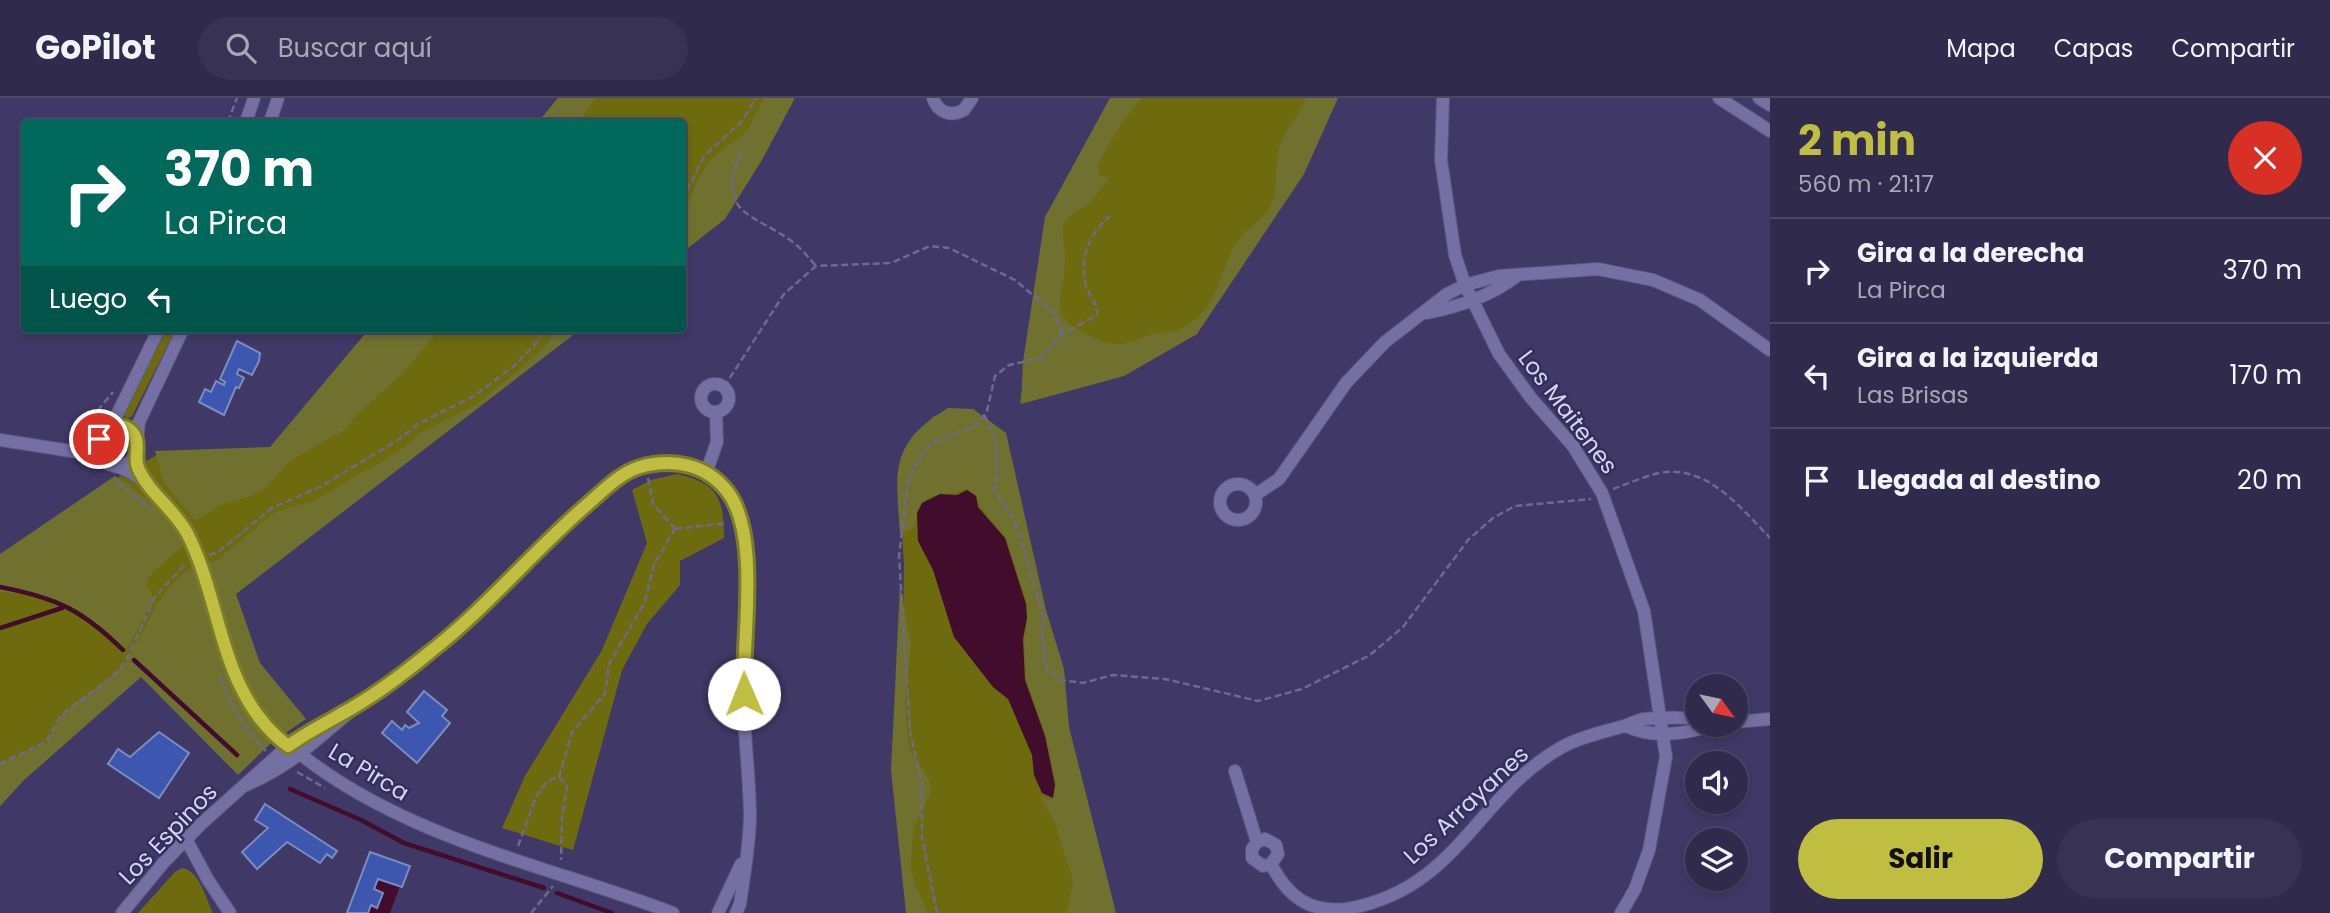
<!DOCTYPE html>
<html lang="es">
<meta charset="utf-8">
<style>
body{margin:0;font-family:Poppins,sans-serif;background:#383354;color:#f1f3f6;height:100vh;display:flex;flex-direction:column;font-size:26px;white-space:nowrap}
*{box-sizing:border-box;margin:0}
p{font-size:23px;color:#a8a7b6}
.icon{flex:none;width:38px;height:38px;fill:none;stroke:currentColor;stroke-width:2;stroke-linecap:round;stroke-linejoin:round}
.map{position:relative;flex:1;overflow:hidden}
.panel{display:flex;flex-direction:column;background:#302b4d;width:560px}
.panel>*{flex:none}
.hud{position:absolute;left:21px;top:21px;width:665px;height:214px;border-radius:7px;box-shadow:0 4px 10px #0003,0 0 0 2px #4b4765;background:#00695c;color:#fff;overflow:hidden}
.needle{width:46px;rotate:123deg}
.buttons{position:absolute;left:1685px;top:576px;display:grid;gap:14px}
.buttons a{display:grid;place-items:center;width:63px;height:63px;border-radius:50%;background:#302b4d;box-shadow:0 4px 10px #0003,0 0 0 2px #4b4765;font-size:35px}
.pin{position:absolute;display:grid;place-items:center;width:60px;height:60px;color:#fff;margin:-30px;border:4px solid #fff;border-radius:50%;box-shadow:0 2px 7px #0007}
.me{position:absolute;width:77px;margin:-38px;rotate:359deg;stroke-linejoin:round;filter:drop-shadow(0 0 5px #0008)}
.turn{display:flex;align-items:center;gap:24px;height:147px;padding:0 28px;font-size:32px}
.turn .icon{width:91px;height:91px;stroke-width:2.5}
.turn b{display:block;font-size:49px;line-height:60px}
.then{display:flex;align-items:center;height:66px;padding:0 28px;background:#0003;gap:14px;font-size:26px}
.round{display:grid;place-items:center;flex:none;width:74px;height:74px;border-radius:37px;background:#383354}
.headline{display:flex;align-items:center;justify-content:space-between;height:119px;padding:0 28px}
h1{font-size:42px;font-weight:700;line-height:52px;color:#c0be41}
.cta{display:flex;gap:14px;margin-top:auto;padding:14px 28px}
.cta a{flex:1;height:80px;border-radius:42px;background:#c0be41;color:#111;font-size:28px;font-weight:700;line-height:80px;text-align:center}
.cta a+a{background:#383354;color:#f1f3f6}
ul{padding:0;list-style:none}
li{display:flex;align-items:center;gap:21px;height:105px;padding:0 28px;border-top:2px solid #4b4765}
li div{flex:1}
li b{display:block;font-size:26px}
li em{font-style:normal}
header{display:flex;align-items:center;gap:42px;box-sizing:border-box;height:98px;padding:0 35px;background:#302b4d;border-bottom:2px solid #4b4765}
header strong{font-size:33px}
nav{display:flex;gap:38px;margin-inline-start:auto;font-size:24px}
.search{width:490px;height:63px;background:#383354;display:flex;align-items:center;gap:18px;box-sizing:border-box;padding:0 24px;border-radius:38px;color:#a8a7b6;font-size:26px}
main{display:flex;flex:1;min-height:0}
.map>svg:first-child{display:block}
.green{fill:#6d6b0e}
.forest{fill:#71712f}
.water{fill:#420d2c}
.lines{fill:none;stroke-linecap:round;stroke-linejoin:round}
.stream{stroke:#420d2c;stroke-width:4.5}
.building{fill:#3d56b0;stroke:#7a8dbf;stroke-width:2}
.minor-casing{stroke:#5c567d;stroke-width:14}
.path{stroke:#6f6992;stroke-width:2.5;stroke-dasharray:7 3.5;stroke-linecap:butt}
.minor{stroke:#7570a3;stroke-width:12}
.route-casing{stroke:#7d7c2a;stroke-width:18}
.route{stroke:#c0be41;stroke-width:12}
.labels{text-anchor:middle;stroke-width:5;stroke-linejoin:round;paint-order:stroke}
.street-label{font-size:23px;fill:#d6d5f1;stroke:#352e5c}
</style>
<header>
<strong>GoPilot</strong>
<div class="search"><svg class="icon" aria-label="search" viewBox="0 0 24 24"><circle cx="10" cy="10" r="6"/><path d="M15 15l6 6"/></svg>Buscar aquí</div>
<nav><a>Mapa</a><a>Capas</a><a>Compartir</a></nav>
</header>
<main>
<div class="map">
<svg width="1770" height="815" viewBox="0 0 1770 815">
<rect width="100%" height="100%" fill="#403967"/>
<path class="green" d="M558 0H794L683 152 682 24H539Z
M1110 0H1337L1196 236 1124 277 1020 305 1047 118Z
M167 231H176L132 318 127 321 123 316Z
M370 231H579L234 496 23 682 0 708V463L114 382 160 355 270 350Z
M966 315 990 330 1115 815H908L903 529 904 466 900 402 913 339 934 318Z
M105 347a12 12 0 1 1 24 0a12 12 0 1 1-24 0Z
M677 376C717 385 724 399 724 440L680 463V487L647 526 622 572 573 752 502 730 525 678 602 552 647 445 632 392 651 382Z
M182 770C200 773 206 801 213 815H138L175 774Z"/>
<path class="forest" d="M558 0H595L579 24H538Z
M764 0H795L762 62 725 121 683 154V117L696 85 710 62 742 37 751 26Z
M1110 0H1141L1118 30 1097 68 1101 79H1110L1088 107 1074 114 1063 125C1062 137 1065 149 1065 162 1064 204 1043 218 1094 240 1116 249 1123 247 1144 239 1155 234 1169 236 1180 231 1218 215 1218 174 1237 144 1245 131 1262 124 1270 109 1281 90 1272 67 1280 47 1286 31 1299 16 1306 0H1338L1304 76 1197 236 1124 278 1021 306 1023 264 1045 119Z
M369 231H440L399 279 355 318 346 331 291 362 265 390 247 399 218 408 196 423 164 385 155 353 270 349Z
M555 231H581L236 496 260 565 306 621 271 645 238 677 141 579 24 682 0 708V667L46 645 62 618 79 602 112 579 127 563 156 508 170 489 187 472 219 461 274 415 313 403 398 354 422 334 475 307 518 273 547 246Z
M948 310 973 311 1006 335 1046 512 1064 571 1069 629 1116 815H1067L1073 784 1071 776 1056 728 1041 699 1052 702 1056 687 1046 638 1026 581 1024 541 1028 520 1027 506 1006 440 980 408 977 398 967 391C940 401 918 389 915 429L900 436C896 374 888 346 948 310Z
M115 378C144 397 166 417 186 445L149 478 146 487 154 501 126 552C82 509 62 497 0 494V456Z
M900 488 911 546 905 604 907 634 910 653 929 682 931 693 913 731 911 769 914 783 928 815H906L891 672Z"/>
<path class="water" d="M967 392 976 398 978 409 1005 440 1026 506 1027 520 1023 541 1025 582 1045 638 1055 687 1053 700 1042 695 1034 677 1032 657 1008 601 993 589 954 539 933 472 918 443 917 415 922 405 940 396 957 397Z
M378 781 400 788 390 815H368L371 807 378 809 383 795 374 791Z"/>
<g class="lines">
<path class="stream" d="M0 489C57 500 82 512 123 552
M0 530 62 510
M134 562 237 657
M290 691 361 722 404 745 544 790
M557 795 612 815"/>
</g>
<path class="building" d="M237 243 260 255 259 263 252 277 239 271 237 276 244 280 239 290 236 289 224 317 199 304 205 291 211 294 216 283 224 287 225 284 220 281Z
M424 593 447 612 442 618 450 625 417 665 382 635 392 623 402 632 405 627 409 630 419 625 407 614Z
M159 634 189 655 159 700 108 666 118 651 130 659Z
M265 706 337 753 332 760 327 756 320 765 287 744 257 771 242 754 268 730 255 722Z
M370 754 410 768 402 789 378 781 374 791 383 795 377 810 371 807 368 815H347Z"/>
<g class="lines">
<g class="minor-casing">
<path id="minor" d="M933 0C938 15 951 19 964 12L972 0
M1443 0 1441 62 1455 157 1465 187 1499 256 1531 300 1573 348 1602 395 1644 513 1666 659 1649 752 1635 791 1621 815
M1719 0 1770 33
M1759 0 1770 7
M246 24 254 0
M270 24 278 0
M1427 215C1461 208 1491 198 1518 177
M701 300a14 14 0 1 1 28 0a14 14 0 1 1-28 0Z
M97 348a20 20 0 1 1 40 0a20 20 0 1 1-40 0Z
M111 329 159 231
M0 342 77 354 103 363
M137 344 139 324 183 231
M114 368C130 371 143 382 154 393 203 444 205 497 228 560 237 585 251 609 267 629 277 642 292 649 304 659 411 742 549 768 673 815
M706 375 717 344 716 314
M1220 404a18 18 0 1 1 36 0a18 18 0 1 1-36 0Z
M1255 397 1279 381 1346 285 1385 244 1447 196 1465 187 1499 178 1598 171 1653 182 1700 202 1770 252
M1736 624 1770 621
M1626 628C1653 641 1688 636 1716 626
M1235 673 1257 744 1252 751V760L1263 768 1271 766 1278 756 1276 747 1265 741 1257 744
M246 687C295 666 317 640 357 608 380 589 406 573 430 555 446 542 462 526 477 512 522 470 562 422 612 385 632 370 657 363 681 366 766 378 746 504 743 563 741 614 749 665 750 716 750 746 744 777 740 806L736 815
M186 741 208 782 230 815
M1271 766C1287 798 1309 815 1346 811 1459 792 1477 695 1564 648 1583 638 1604 634 1624 628 1631 626 1637 622 1644 621 1662 619 1680 620 1698 620
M122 815 164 764 201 726 288 648 339 617
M718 815 741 766"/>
</g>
<path class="path" d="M228 24 237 0
M741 54C715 118 753 114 794 145 802 151 809 160 816 168
M682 102 705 57 742 23 756 0
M724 289 784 196 816 168 891 165 930 148 949 150 1015 182 1054 215 1063 236
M984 317C999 342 999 364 994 392L1014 421 1025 455 1043 518 1042 541 1047 572 1061 582 1083 585 1113 577 1165 581 1258 603 1302 591 1370 557 1403 529 1468 442 1493 420 1515 408 1591 401
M84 329 113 294
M648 380 653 406 675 431
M117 384 153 413
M1613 391C1627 386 1643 379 1659 375 1707 366 1740 409 1770 440
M675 431 727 425
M209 457 218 454 272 410 320 389 398 342 418 326 474 298 514 268 538 243 545 231
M220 579C230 607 245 632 266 653
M0 666 46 644 61 617 112 579 126 563 155 499 186 465
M297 674 325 690
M559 679 572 634 605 596 609 566 645 504 654 466 675 431
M518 748 536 699 547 683 559 679 567 688 562 720 561 762
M531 815 553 788
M937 815 922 739V687L910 633 899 458 908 385 919 360 930 346 977 327 987 313 995 278 1009 267 1041 260 1063 236 1097 217C1098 204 1089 199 1086 187 1079 159 1089 136 1110 118"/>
<use href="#minor" class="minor"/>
</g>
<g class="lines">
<g class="route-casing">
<path id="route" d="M99 341C105 331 118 323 130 332 143 343 132 359 139 372 150 396 174 411 187 435 223 505 219 597 288 648 310 632 334 621 357 607 382 592 407 573 430 554 487 510 534 452 589 405 604 392 620 375 640 369 672 360 706 366 727 393 761 436 742 542 744 596"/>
</g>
<use href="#route" class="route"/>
</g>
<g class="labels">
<g class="street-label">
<text transform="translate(1568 314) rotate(53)" y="8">Los Maitenes</text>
<text transform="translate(369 674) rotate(31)" y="8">La Pirca</text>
<text transform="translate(1466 707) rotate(-43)" y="8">Los Arrayanes</text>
<text transform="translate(168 736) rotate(-46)" y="8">Los Espinos</text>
</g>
</g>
</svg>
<div class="buttons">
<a><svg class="needle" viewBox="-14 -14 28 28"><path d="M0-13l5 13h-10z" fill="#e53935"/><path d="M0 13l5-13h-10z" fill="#a8a7b6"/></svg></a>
<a><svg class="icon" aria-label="sound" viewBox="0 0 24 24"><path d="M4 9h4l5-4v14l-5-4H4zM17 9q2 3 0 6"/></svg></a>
<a><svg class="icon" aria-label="layers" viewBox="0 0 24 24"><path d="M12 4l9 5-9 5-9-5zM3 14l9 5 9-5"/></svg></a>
</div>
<div class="pin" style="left:99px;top:341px;background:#d93025"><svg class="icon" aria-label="arrive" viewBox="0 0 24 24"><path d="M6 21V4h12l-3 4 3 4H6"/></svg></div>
<svg class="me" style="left:744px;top:596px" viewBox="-20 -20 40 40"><circle r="19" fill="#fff"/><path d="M0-13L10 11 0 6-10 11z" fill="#c0be41"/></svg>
<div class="hud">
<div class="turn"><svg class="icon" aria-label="right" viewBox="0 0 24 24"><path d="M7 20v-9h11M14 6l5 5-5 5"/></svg><div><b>370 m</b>La Pirca</div></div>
<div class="then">Luego<svg class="icon" aria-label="left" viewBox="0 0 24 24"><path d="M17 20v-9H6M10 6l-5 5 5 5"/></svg></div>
</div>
</div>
<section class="panel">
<div class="headline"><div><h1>2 min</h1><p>560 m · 21:17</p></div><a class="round" style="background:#d93025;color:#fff"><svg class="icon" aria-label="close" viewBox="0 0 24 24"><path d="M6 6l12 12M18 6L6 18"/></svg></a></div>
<ul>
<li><svg class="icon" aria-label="right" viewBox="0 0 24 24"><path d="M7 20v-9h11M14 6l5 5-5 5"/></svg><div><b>Gira a la derecha</b><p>La Pirca</p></div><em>370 m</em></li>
<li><svg class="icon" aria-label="left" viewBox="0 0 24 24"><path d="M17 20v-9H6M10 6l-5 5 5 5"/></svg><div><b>Gira a la izquierda</b><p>Las Brisas</p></div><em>170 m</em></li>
<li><svg class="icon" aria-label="arrive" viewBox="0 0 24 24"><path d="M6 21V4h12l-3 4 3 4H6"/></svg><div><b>Llegada al destino</b></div><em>20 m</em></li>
</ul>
<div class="cta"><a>Salir</a><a>Compartir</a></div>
</section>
</main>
